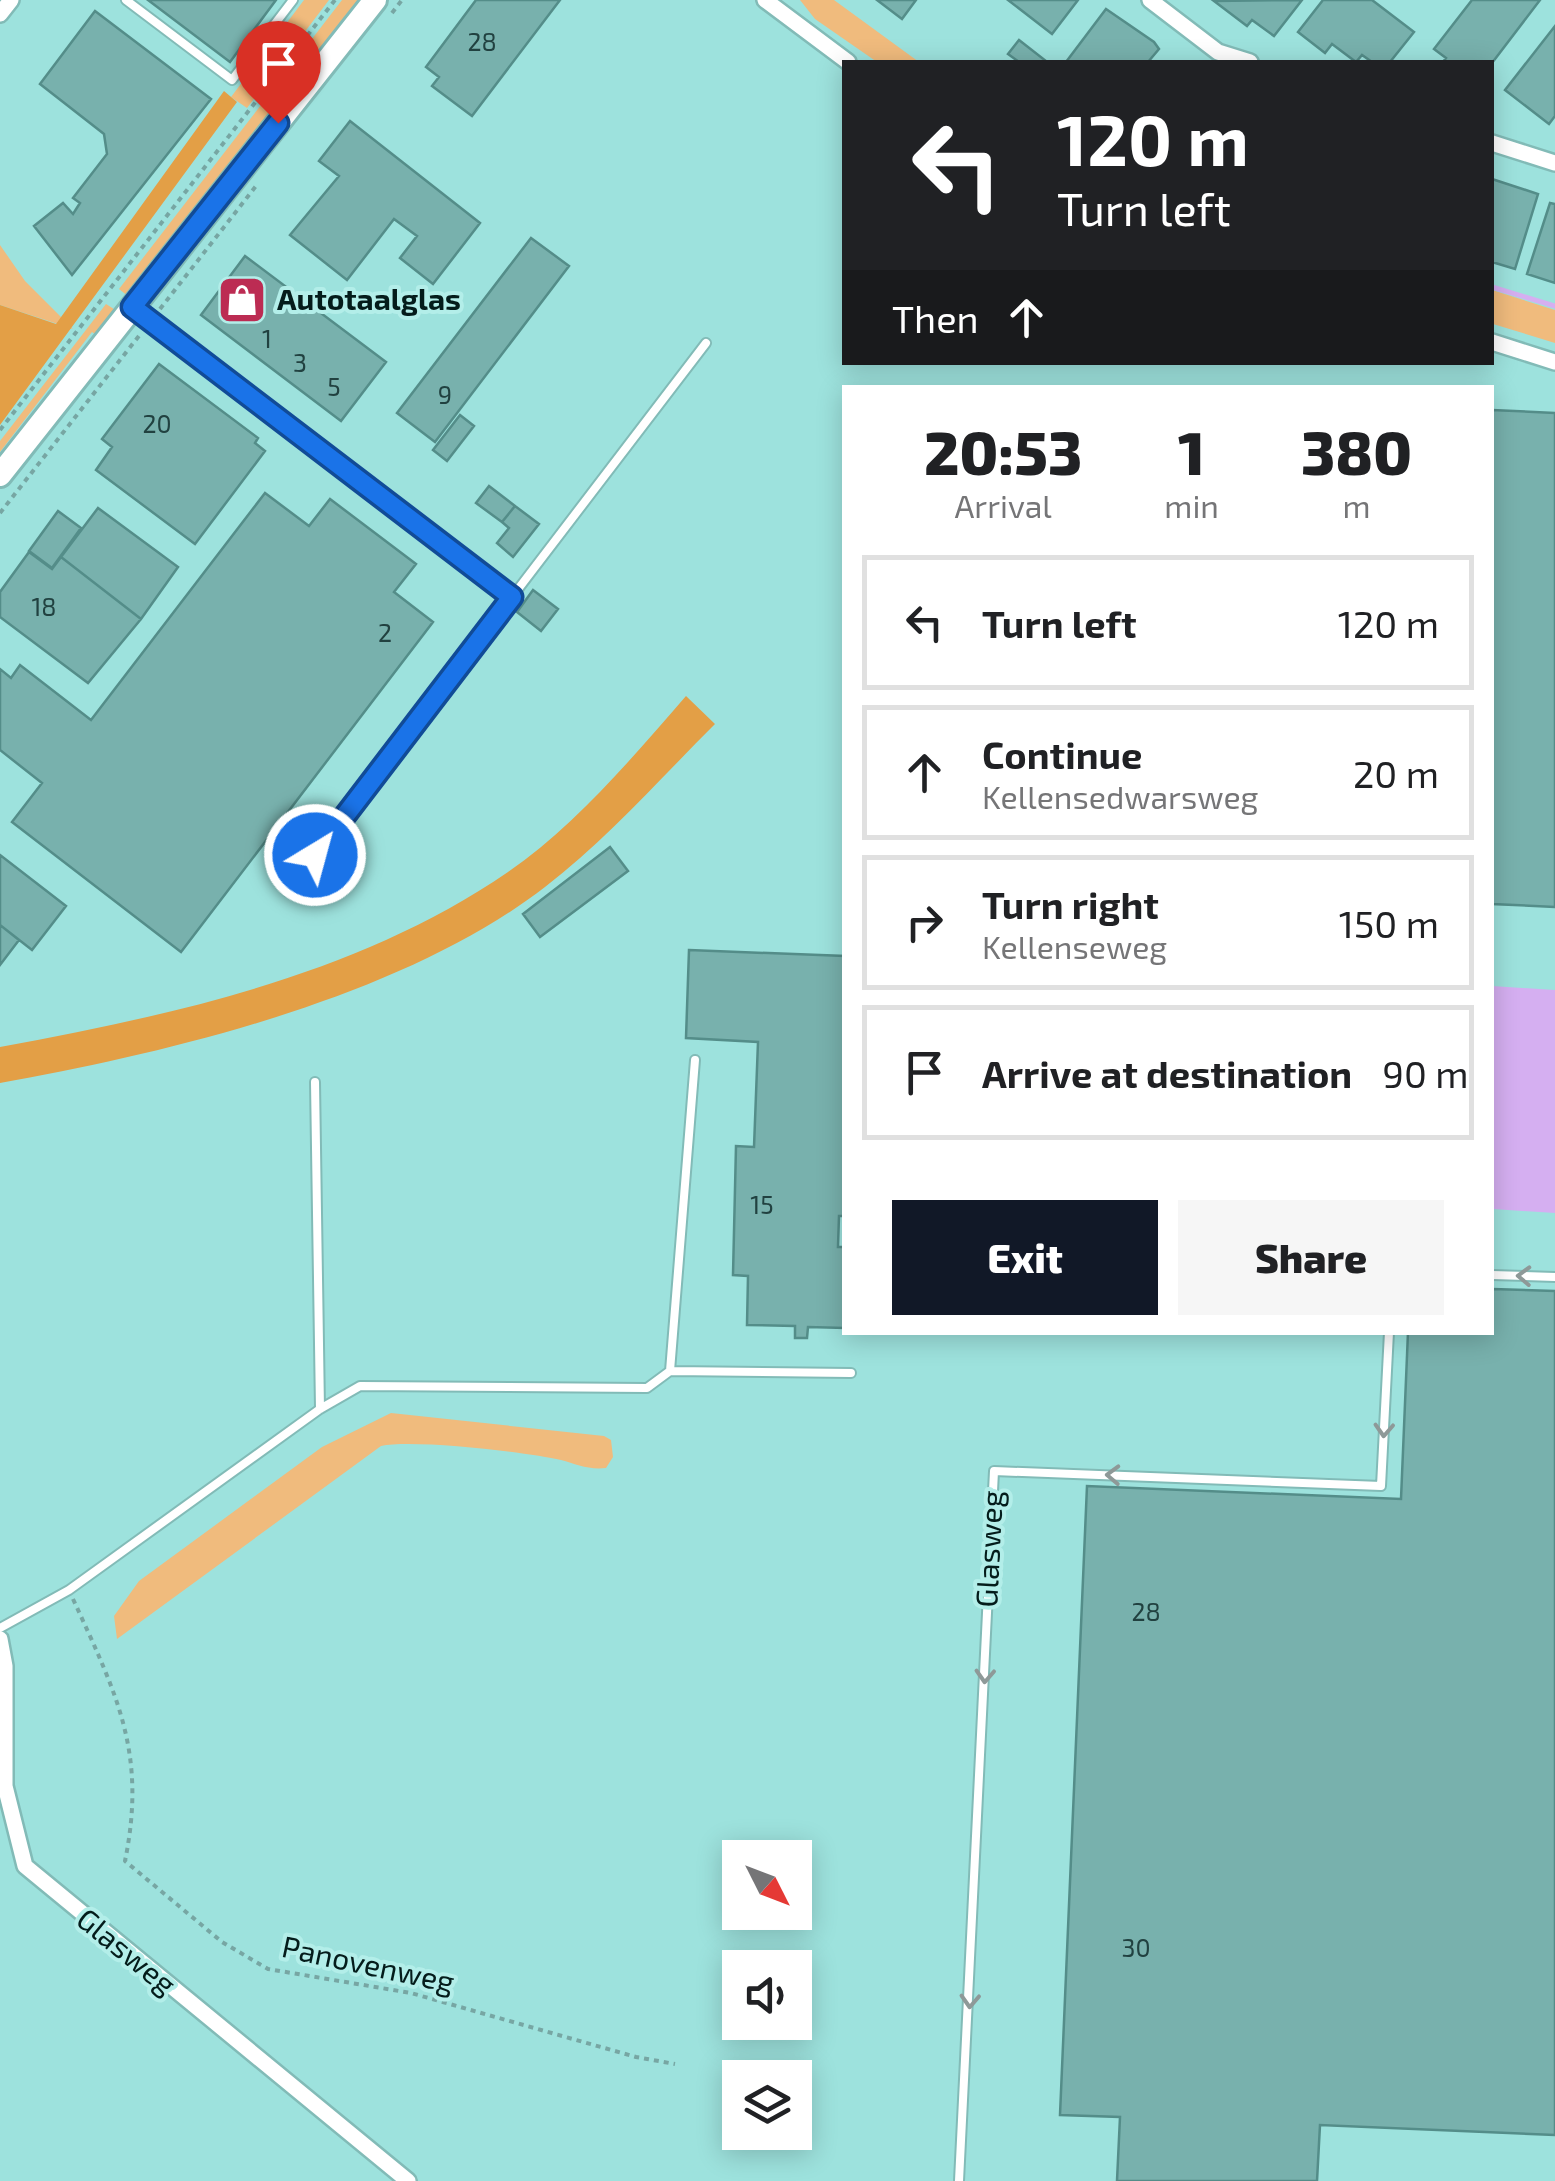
<!DOCTYPE html>
<style>
body{margin:0;font-family:"Exo 2",sans-serif;background:#f6f6f6;color:#202124;height:100vh;display:flex;flex-direction:column;font-size:38px;white-space:nowrap}
*{box-sizing:border-box;margin:0}
p{font-size:32px;color:#757577}
.icon{flex:none;width:55px;height:55px;fill:none;stroke:currentColor;stroke-width:2;stroke-linecap:round;stroke-linejoin:round}
.map{position:relative;flex:1;overflow:hidden}
.sheet{position:absolute;left:842px;top:385px;width:652px;height:950px;display:flex;flex-direction:column;background:#fff;border-radius:0px;box-shadow:0 5px 25px #0003}
.sheet>*{flex:none}
.guide{position:absolute;left:842px;top:60px;width:652px;height:305px;border-radius:0px;box-shadow:0 5px 25px #0003;background:#202124;color:#fff;overflow:hidden}
.needle{width:65px;rotate:132deg}
.buttons{position:absolute;left:722px;top:1840px;display:grid;gap:20px}
.buttons a{display:grid;place-items:center;width:90px;height:90px;border-radius:0px;background:#fff;box-shadow:0 5px 25px #0003;font-size:50px}
.pin{position:absolute;display:grid;place-items:center;width:85px;height:85px;color:#fff;margin:-102px -42px;border-radius:50% 50% 50% 0;rotate:-45deg;box-shadow:0 0 10px #0007}
.pin .icon{rotate:45deg}
.me{position:absolute;width:110px;margin:-55px;rotate:37deg;stroke-linejoin:round;filter:drop-shadow(0 0 8px #0008)}
.turn{display:flex;align-items:center;gap:35px;height:210px;padding:0 50px;font-size:45px}
.turn .icon{width:130px;height:130px;stroke-width:2.5}
.turn b{display:block;font-size:70px;line-height:85px}
.then{display:flex;align-items:center;height:95px;padding:0 50px;background:#0003;gap:20px;font-size:38px}
.eta{display:flex;justify-content:space-evenly;align-items:center;height:170px;text-align:center}
.eta b{font-size:60px;font-weight:800;line-height:70px}
.action{display:flex;gap:20px;margin-top:auto;padding:20px 50px}
.action a{flex:1;height:115px;border-radius:0px;background:#111827;color:#fff;font-size:40px;font-weight:800;line-height:115px;text-align:center}
.action a+a{background:#f6f6f6;color:#202124}
ul{padding:0;list-style:none}
li{display:flex;align-items:center;gap:30px;height:135px;margin:0 20px 15px;padding:0 30px;border:5px solid #e0e0e0;border-radius:0px}
li div{flex:1}
li b{display:block;font-size:38px}
li em{font-style:normal}
.map>svg:first-child{display:block}
.built{fill:#9de2dd;fill-rule:evenodd}
.green{fill:#f0bb7d}
.forest{fill:#e39f46}
.water{fill:#d5aff1}
.lines{fill:none;stroke-linecap:round;stroke-linejoin:round}
.stream{stroke:#d5aff1;stroke-width:5}
.building{fill:#78b1ad;stroke:#548d89;stroke-width:2.5}
.lane-casing{stroke:#82bbb7;stroke-width:12}
.street-casing{stroke:#82bbb7;stroke-width:20}
.secondary-casing{stroke:#82bbb7;stroke-width:28}
.path{stroke:#77a6a3;stroke-width:4;stroke-dasharray:5 5;stroke-linecap:butt}
.lane{stroke:#fff;stroke-width:8}
.street{stroke:#fff;stroke-width:15}
.secondary{stroke:#fff;stroke-width:22}
.oneway{stroke:#8e9998}
.route-casing{stroke:#114b97;stroke-width:25}
.route{stroke:#1a73e8;stroke-width:18}
.labels{text-anchor:middle;stroke-width:8;stroke-linejoin:round;paint-order:stroke}
.number-label{font-size:25px;fill:#214140}
.poi-label{font-size:30px;font-weight:bold;fill:#041c1b;stroke:#b3eee9;text-anchor:start}
.street-label{font-size:30px;fill:#041c1b;stroke:#b3eee9}
</style>
<div class="map">
<svg width="1555" height="2181" viewBox="0 0 1555 2181">
<rect width="100%" height="100%" fill="#b3eee9"/>
<path class="built" d="M0 0H1555V1007L1493 1003 1492 388H845V1332H1492L1493 1196 1555 1199V2181H0ZM845 62H1492V362H845ZM740 1858H795V1912H740ZM740 1968H795V2022H740ZM740 2078H795V2132H740Z"/>
<path class="green" d="M304 0H329L247 108 231 97Z
M342 0H359L129 297 119 289Z
M800 0H834L919 62H877L815 19Z
M0 245 25 281 73 329 0 305Z
M1492 290 1555 310V343L1493 324Z
M106 304 117 311 96 335 92 332 0 452V441Z
M391 1413 604 1436 611 1440 613 1457 606 1468C588 1470 576 1464 561 1460 526 1452 413 1439 381 1446L117 1639 114 1616 139 1581 322 1447Z"/>
<path class="forest" d="M224 91 237 102 0 425V305L56 324Z
M686 696 715 724C660 779 607 839 545 887 404 996 174 1052 0 1083V1047C174 1015 360 974 508 872 576 825 632 758 686 696Z"/>
<path class="water" d="M1492 986 1555 990V1213L1493 1209Z"/>
<g class="lines">
<path class="stream" d="M1492 287 1555 306"/>
</g>
<path class="building" d="M148 0H276L230 62Z
M476 0H560L472 116 432 86 439 77 426 67Z
M877 0H916L902 19Z
M1008 0H1078L1052 34Z
M1302 0 1274 36 1252 20 1247 26 1214 1Z
M1323 0H1372L1414 32 1390 62H1372L1362 55 1356 62 1332 44 1325 53 1298 32Z
M1472 0H1540L1492 63 1443 62 1446 58 1434 49Z
M1106 9 1154 42 1159 49 1148 62H1066Z
M95 11 211 99 72 275 34 226 63 203 73 214 80 203 73 198 107 154 104 134 40 84Z
M1555 26V116L1549 124 1505 90Z
M1019 40 1046 61 1045 62H1019L1008 54Z
M350 121 480 223 433 284 400 258 417 236 394 219 347 280 290 235 339 176 319 161Z
M1492 179 1538 194 1515 269 1492 262Z
M1550 203 1555 204V283L1527 274Z
M531 238 569 266 435 442 397 413Z
M245 256 386 362 341 421 201 315Z
M159 364 258 438 255 443 265 451 195 544 96 470 112 447 102 439Z
M1492 410 1555 413V907L1492 904Z
M460 415 474 426 447 461 433 450Z
M489 486 515 506 502 522 476 503Z
M265 493 309 526 330 499 416 564 394 592 433 622 181 952 12 822 42 783 0 750V669L11 678 20 665 91 720Z
M515 506 539 524 513 557 497 543 509 528 502 522Z
M98 508 178 567 141 619 61 557Z
M58 511 81 528 52 568 29 551Z
M29 552 52 569 61 557 141 619 88 683 0 617V592Z
M533 590 558 609 541 631 517 612Z
M610 847 628 871 540 937 523 914Z
M0 855 66 906 32 950 0 925Z
M0 925 19 940 0 965Z
M689 950 845 956V1216H839L838 1247H845V1328L808 1327 807 1338H795V1326L747 1325 748 1276 733 1275 736 1146 754 1147 758 1042 686 1038Z
M1492 1289 1555 1291V2135L1320 2125 1317 2181H1117L1120 2117 1060 2115 1087 1486 1401 1499 1408 1332H1492Z"/>
<g class="lines">
<g class="lane-casing">
<path id="lane" d="M126 0 232 80 293 0
M469 565 512 597
M315 855 706 343
M315 1082 320 1409
M1492 1275 1555 1277
M670 1371 695 1060
M0 1628 69 1590 320 1409 360 1386 647 1388 670 1371 851 1373
M959 2181 994 1471 1381 1486 1389 1332"/>
</g>
<g class="street-casing">
<path id="street" d="M765 0 848 62
M1150 0 1218 52 1250 62
M0 14 11 0
M1492 143 1555 163
M132 307 469 565
M1492 342 1555 362
M0 1639 5 1666V1786L25 1866 408 2181"/>
</g>
<g class="secondary-casing">
<path id="secondary" d="M0 475 375 0"/>
</g>
<path class="path" d="M392 13 402 0
M160 309 256 186
M0 430 335 0
M0 513 142 332
M73 1599C117 1695 147 1753 125 1861L222 1942 268 1969 411 1993 636 2057 675 2064"/>
<use href="#lane" class="lane"/>
<use href="#street" class="street"/>
<use href="#secondary" class="secondary"/>
</g>
<defs><path id="oneway-chevron" d="M-2-3.5L2.5 0L-2 3.5" fill="none" stroke-width="1.6" stroke-linecap="round" stroke-linejoin="round" transform="scale(2.5)"/></defs>
<g class="oneway">
<use href="#oneway-chevron" transform="translate(1524 1276) rotate(-178)"/>
<use href="#oneway-chevron" transform="translate(1384 1430) rotate(93)"/>
<use href="#oneway-chevron" transform="translate(1113 1475) rotate(-178)"/>
<use href="#oneway-chevron" transform="translate(985 1676) rotate(93)"/>
<use href="#oneway-chevron" transform="translate(970 2001) rotate(93)"/>
</g>
<g class="lines">
<g class="route-casing">
<path id="route" d="M278 123 132 307 512 597 315 855"/>
</g>
<use href="#route" class="route"/>
</g>
<defs>
<g id="shop-square" transform="scale(2.5)"><rect x="-9" y="-9" width="18" height="18" rx="4" fill="#bc2c53" stroke="#b3eee9"/><path d="M-5-2.5h2.3a2.7 3.5 0 0 1 5.4 0H5L5.5 6h-11ZM-1.5-2.5h3a1.5 2.3 0 0 0-3 0Z" fill="#fff"/></g>
</defs>
<g fill-rule="evenodd">
<use href="#shop-square" x="242" y="300"/>
</g>
<g class="labels">
<g class="number-label">
<text x="482" y="51">28</text>
<text x="267" y="348">1</text>
<text x="300" y="372">3</text>
<text x="334" y="396">5</text>
<text x="445" y="404">9</text>
<text x="157" y="433">20</text>
<text x="44" y="616">18</text>
<text x="385" y="642">2</text>
<text x="762" y="1214">15</text>
<text x="1146" y="1621">28</text>
<text x="1136" y="1957">30</text>
</g>
<g class="poi-label">
<text x="277" y="310">Autotaalglas</text>
</g>
<g class="street-label">
<text transform="translate(990 1549) rotate(-87)" y="10">Glasweg</text>
<text transform="translate(126 1952) rotate(39)" y="10">Glasweg</text>
<text transform="translate(368 1965) rotate(12)" y="10">Panovenweg</text>
</g>
</g>
</svg>
<div class="buttons">
<a><svg class="needle" viewBox="-14 -14 28 28"><path d="M0-13l5 13h-10z" fill="#e53935"/><path d="M0 13l5-13h-10z" fill="#757577"/></svg></a>
<a><svg class="icon" aria-label="sound" viewBox="0 0 24 24"><path d="M4 9h4l5-4v14l-5-4H4zM17 9q2 3 0 6"/></svg></a>
<a><svg class="icon" aria-label="layers" viewBox="0 0 24 24"><path d="M12 4l9 5-9 5-9-5zM3 14l9 5 9-5"/></svg></a>
</div>
<div class="pin" style="left:278px;top:123px;background:#d93025"><svg class="icon" aria-label="arrive" viewBox="0 0 24 24"><path d="M6 21V4h12l-3 4 3 4H6"/></svg></div>
<svg class="me" style="left:315px;top:855px" viewBox="-20 -20 40 40"><circle r="17" fill="#1a73e8" stroke="#fff" stroke-width="3"/><path d="M0-11L8 9 0 5-8 9z" fill="#fff"/></svg>
<div class="guide">
<div class="turn"><svg class="icon" aria-label="left" viewBox="0 0 24 24"><path d="M17 20v-9H6M10 6l-5 5 5 5"/></svg><div><b>120 m</b>Turn left</div></div>
<div class="then">Then<svg class="icon" aria-label="ahead" viewBox="0 0 24 24"><path d="M12 20V5M6 11l6-6 6 6"/></svg></div>
</div>
<section class="sheet">
<div class="eta">
<div><b>20:53</b><p>Arrival</p></div>
<div><b>1</b><p>min</p></div>
<div><b>380</b><p>m</p></div>
</div>
<ul>
<li><svg class="icon" aria-label="left" viewBox="0 0 24 24"><path d="M17 20v-9H6M10 6l-5 5 5 5"/></svg><div><b>Turn left</b></div><em>120 m</em></li>
<li><svg class="icon" aria-label="ahead" viewBox="0 0 24 24"><path d="M12 20V5M6 11l6-6 6 6"/></svg><div><b>Continue</b><p>Kellensedwarsweg</p></div><em>20 m</em></li>
<li><svg class="icon" aria-label="right" viewBox="0 0 24 24"><path d="M7 20v-9h11M14 6l5 5-5 5"/></svg><div><b>Turn right</b><p>Kellenseweg</p></div><em>150 m</em></li>
<li><svg class="icon" aria-label="arrive" viewBox="0 0 24 24"><path d="M6 21V4h12l-3 4 3 4H6"/></svg><div><b>Arrive at destination</b></div><em>90 m</em></li>
</ul>
<div class="action"><a>Exit</a><a>Share</a></div>
</section>
</div>
